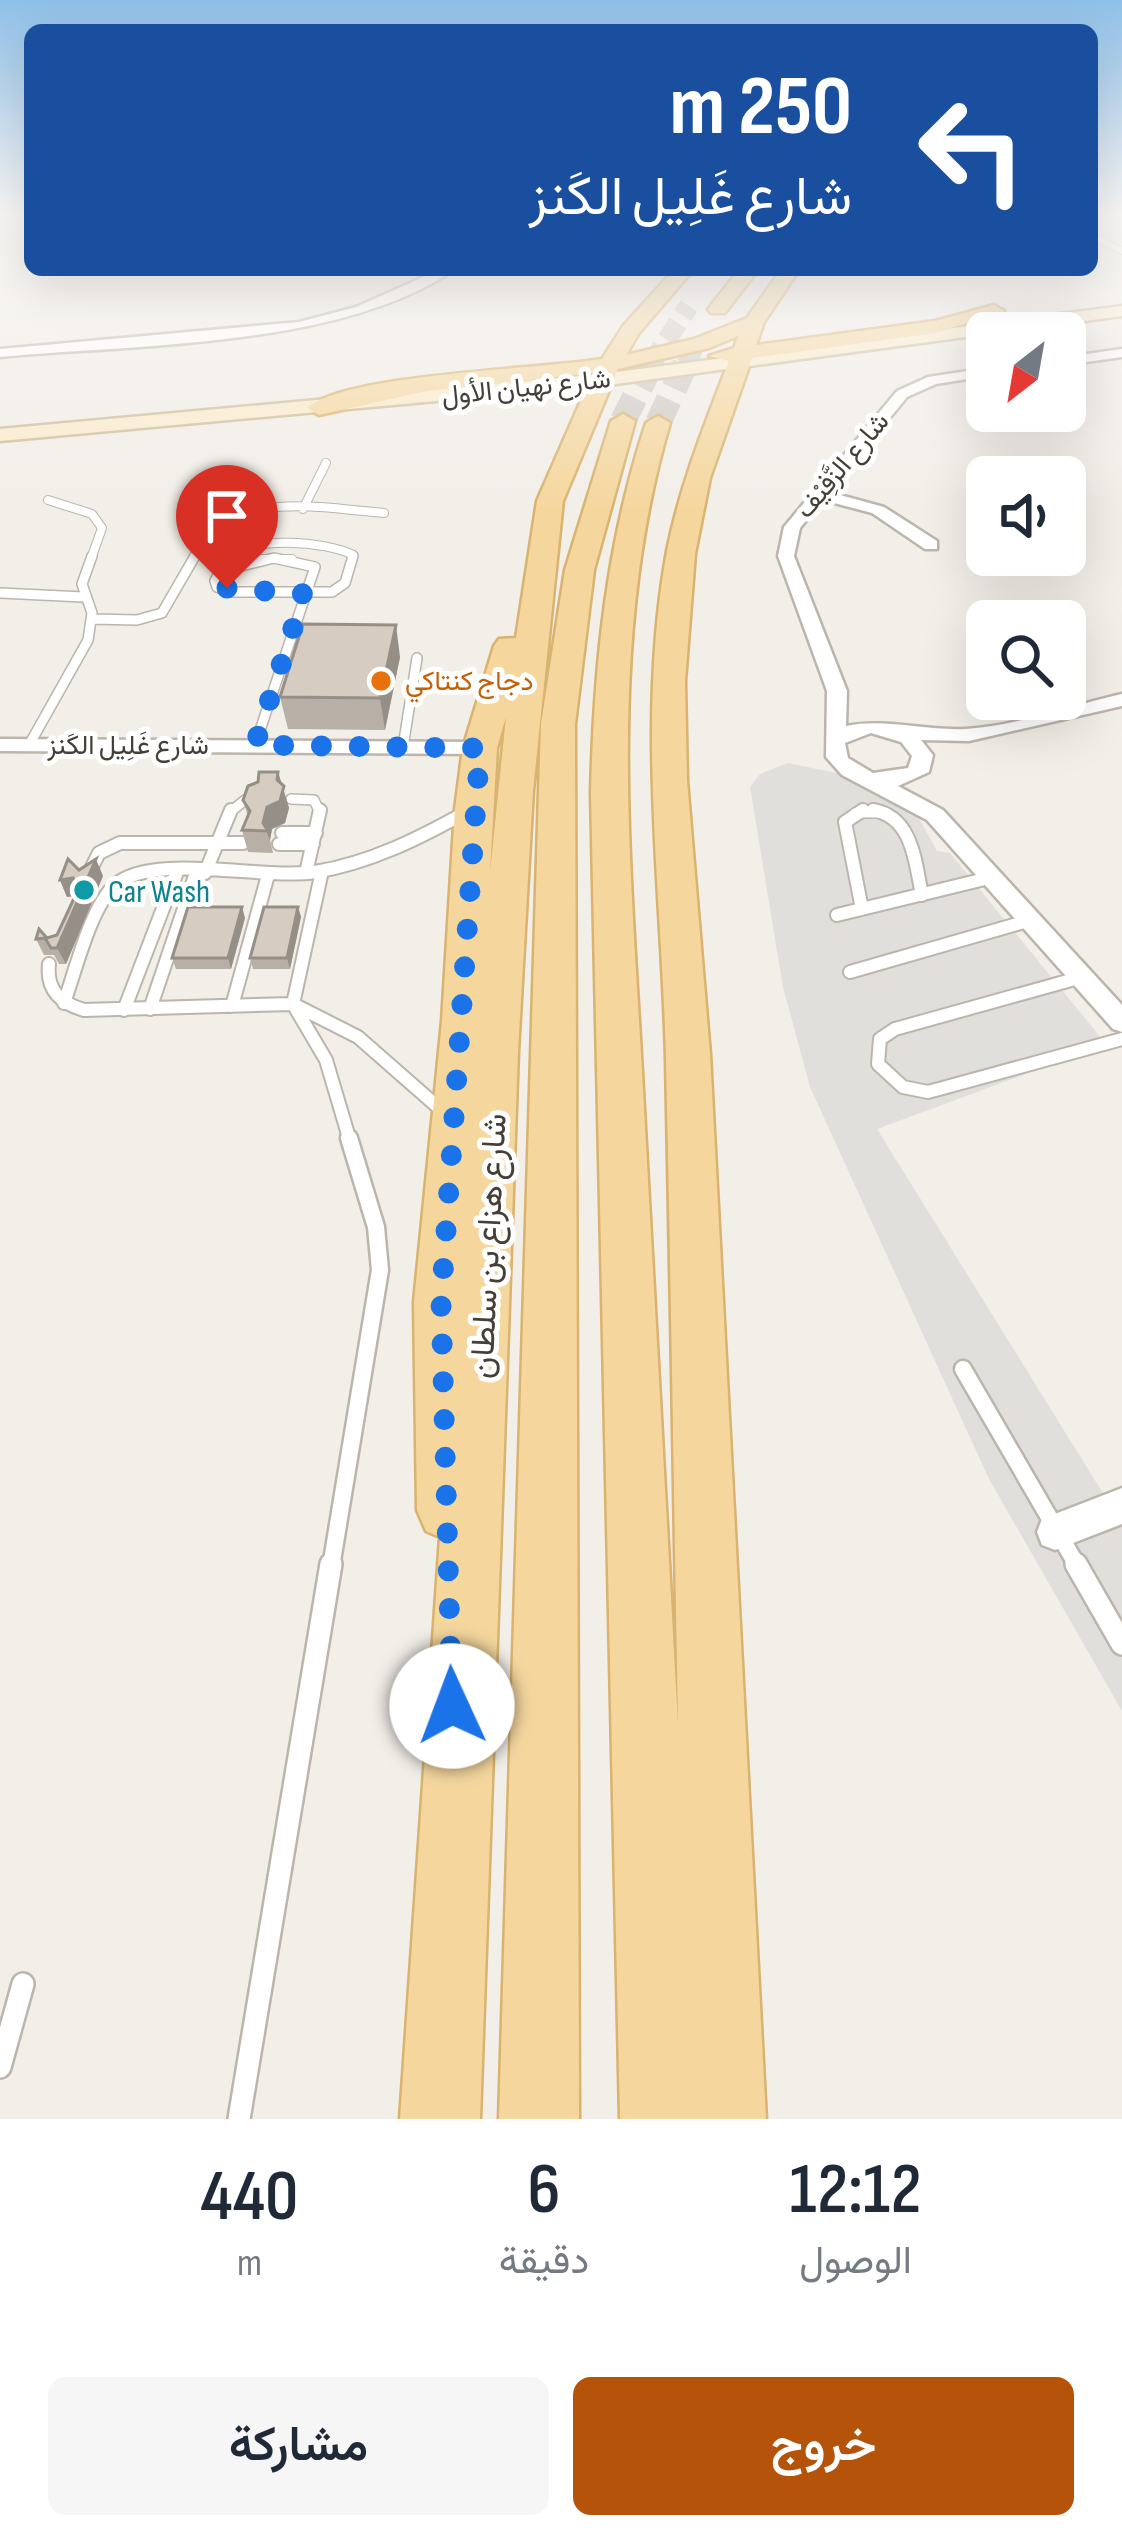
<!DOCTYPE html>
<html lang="ar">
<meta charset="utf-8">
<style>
body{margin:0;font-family:"Sofia Sans Condensed",Vazirmatn,sans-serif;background:#f6f6f7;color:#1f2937;direction:rtl;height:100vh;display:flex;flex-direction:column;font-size:45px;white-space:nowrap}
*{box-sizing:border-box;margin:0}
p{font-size:39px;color:#747a83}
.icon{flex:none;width:66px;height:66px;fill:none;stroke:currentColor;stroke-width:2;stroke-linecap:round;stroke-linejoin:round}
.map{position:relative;height:2119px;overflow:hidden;direction:ltr}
.details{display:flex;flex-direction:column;background:#fff;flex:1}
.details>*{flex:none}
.guide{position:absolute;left:24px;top:24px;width:1074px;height:252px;border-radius:18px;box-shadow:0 12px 48px #0002;direction:rtl;background:#1a4fa0;color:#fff;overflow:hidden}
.needle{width:78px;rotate:211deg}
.controls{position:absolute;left:966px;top:312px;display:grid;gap:24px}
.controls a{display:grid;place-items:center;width:120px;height:120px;border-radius:18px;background:#fff;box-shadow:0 12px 48px #0002;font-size:60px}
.pin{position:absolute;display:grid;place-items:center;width:102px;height:102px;color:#fff;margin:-123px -51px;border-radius:50% 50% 50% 0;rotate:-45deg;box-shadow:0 0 12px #0007}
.pin .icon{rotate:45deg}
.me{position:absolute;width:132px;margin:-66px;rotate:358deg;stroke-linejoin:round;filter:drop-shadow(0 0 9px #0008)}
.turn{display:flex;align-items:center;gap:42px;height:252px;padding:0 48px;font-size:54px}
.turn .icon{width:156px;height:156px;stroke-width:2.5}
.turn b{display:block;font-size:84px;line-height:102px}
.eta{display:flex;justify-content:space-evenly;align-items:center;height:204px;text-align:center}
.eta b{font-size:72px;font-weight:600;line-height:84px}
.cta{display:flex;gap:24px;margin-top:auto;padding:24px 48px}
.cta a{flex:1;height:138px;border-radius:18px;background:#b45309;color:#fff;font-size:48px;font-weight:600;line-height:138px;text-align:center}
.cta a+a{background:#f6f6f7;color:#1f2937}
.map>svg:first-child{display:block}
.parking{fill:#e1dfdc}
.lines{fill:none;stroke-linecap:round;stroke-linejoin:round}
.primary-tunnel-far1{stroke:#cfcbc5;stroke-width:20;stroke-dasharray:20 9;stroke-linecap:butt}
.primary-tunnel{stroke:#cfcbc5;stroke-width:26;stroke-dasharray:26 12;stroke-linecap:butt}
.lane-far5-casing{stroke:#bdb5ab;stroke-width:8}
.lane-far4-casing{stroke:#bdb5ab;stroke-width:10}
.lane-far3-casing{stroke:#bdb5ab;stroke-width:12}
.lane-far2-casing{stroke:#bdb5ab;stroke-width:16}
.lane-far1-casing{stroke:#bdb5ab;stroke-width:21}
.lane-casing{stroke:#bdb5ab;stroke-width:26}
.street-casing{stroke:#bdb5ab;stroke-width:5}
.secondary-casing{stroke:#cebe9b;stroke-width:5}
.primary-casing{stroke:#d9b36f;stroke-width:5}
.lane-far5{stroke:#fff;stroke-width:6}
.lane-far4{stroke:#fff;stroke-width:8}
.lane-far3{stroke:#fff;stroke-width:9}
.lane-far2{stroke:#fff;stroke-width:12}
.lane-far1{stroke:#fff;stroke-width:16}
.lane{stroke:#fff;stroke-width:21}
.street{fill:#fff;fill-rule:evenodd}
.secondary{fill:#faebca;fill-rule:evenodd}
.primary{fill:#f5d79e;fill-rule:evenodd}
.wall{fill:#b8afa6}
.shaded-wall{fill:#968f87}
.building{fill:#d6ccc1;stroke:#968f87;stroke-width:3}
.route{stroke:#1a73e8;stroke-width:21;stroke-dasharray:0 37.8}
.food-dot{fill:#e8710a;stroke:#fff;stroke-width:4.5}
.culture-dot{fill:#0f9aa8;stroke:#fff;stroke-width:4.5}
.labels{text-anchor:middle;stroke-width:10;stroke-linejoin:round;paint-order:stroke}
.far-street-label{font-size:27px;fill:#453f37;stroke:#fff}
.far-food-label{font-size:27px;fill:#c56008;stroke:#fff;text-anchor:start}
.culture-label{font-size:33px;fill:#0d838f;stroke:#fff;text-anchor:start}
.street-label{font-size:33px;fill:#453f37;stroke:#fff}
</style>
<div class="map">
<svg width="1122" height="2119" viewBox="0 0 1122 2119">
<rect width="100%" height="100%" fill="#f2eee8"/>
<path class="parking" d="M788 763 846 775 904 804 920 820 937 851 950 853 1106 1044 877 1129 1122 1524V1711L989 1479 810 1087 783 987 750 787 760 774Z"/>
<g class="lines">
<path class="primary-tunnel-far1" d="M651 364 689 306
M686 364 695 345"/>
<path class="primary-tunnel" d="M623 421 653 361
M658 423 687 361"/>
<g class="lane-far5-casing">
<path id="lane-far5" d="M1095 237 1122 251"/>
</g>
<g class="lane-far4-casing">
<path id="lane-far4" d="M48 500 92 514 102 528 91 559
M303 509 326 463
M193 559C226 487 320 508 384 513
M227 559C247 535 327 541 353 555L352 559
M261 559H292"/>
</g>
<g class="lane-far3-casing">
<path id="lane-far3" d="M228 556 215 581 217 587 231 592H332L345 583 353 556
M233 568 274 558 315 567 255 745
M0 593 83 597
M93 619 137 620 162 613 195 556
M29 745 88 640 92 613 82 584 92 556
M403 747 417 658
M291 799 314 800 320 813
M229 813 245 800 257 798
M855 813H886"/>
</g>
<g class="lane-far2-casing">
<path id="lane-far2" d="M873 810C913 817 915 862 922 895
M282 833H316
M279 844H313
M322 871 293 1004 326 1060 350 1141
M89 873 99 853 120 843H243
M205 873 231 810
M306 873 320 810
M862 909 845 822 863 810
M837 915 993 877
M49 964C46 990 60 1003 84 1010L293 1004 358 1037 447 1115
M850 972 1031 920
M1082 977 895 1029 880 1039 878 1064 903 1087 928 1092 1122 1039
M64 1003C75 972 91 906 115 885 152 852 264 880 315 872 370 863 420 838 468 811
M232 1006 268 875
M150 1009 196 873
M124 1010 177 872"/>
</g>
<g class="lane-far1-casing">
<path id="lane-far1" d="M963 1369 1078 1567
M331 1567 380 1270 376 1227 349 1138"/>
</g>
<g class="lane-casing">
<path id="lane" d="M1076 1564 1122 1644
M0 2067 23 1984
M239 2119 331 1564"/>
</g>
<g class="street-casing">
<path id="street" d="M439 270H454C339 348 137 344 0 357V349L299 322 356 307Z
M1122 349V357L1065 365V357Z
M987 368V376L936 384 907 397 829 492 884 507 937 541V549H925L872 513 823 500 800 528 794 556 847 691 846 726C885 718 925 731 966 729 1017 726 1072 705 1122 694V706L969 741 921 740 933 755 929 772 898 786 943 810 1122 1005V1032L1113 1029 927 820 842 775 826 757 827 691 778 556 784 527 897 391 928 377ZM871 733 901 742 912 756 908 768 873 773 848 758 845 743Z
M0 739 480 742 490 748 480 754 0 751Z
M1122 1488V1524L1055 1550 1042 1545 1037 1532 1042 1519Z"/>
</g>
<g class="secondary-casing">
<path id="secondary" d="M1122 306V316L601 386 0 441V429L601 374Z"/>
</g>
<g class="primary-casing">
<path id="primary" d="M674 270H693L639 333 626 355 694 339 747 318 781 270H799L764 322 756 345 935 321 994 305 1004 311 936 333 752 358 710 478 695 554 685 681 687 780 710 1054 766 2119H620L591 793C594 666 606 544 646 423L658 416 670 423C607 635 630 854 642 1072 654 1289 666 1507 678 1724 674 1503 671 1281 666 1060 662 890 636 720 667 551 680 485 705 424 729 361L709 356 734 348 738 336 709 348 618 369 563 501 533 791 518 1052 480 2119H400L440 1537 426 1531 417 1510 414 1302 442 1021 455 809 463 748 494 646 499 639 516 638 537 501 593 373 427 391 319 415 307 408C346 374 542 369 602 359L623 326ZM506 717 490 872 497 748Z
M739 270H758L725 313H711L708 309Z
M623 414 635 421 594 570 575 724 579 2119H499L541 724 565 570 611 421Z"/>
</g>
<use href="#lane-far5" class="lane-far5"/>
<use href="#lane-far4" class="lane-far4"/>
<use href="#lane-far3" class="lane-far3"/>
<use href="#lane-far2" class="lane-far2"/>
<use href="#lane-far1" class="lane-far1"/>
<use href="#lane" class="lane"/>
<use href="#street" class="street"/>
<use href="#secondary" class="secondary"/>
<use href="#primary" class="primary"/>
</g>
<path class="wall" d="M400 657 385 730 288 729 280 697Z
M278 772 289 808 285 823 272 829 270 840 273 853 248 852 242 830 248 817 243 800Z
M79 870 103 876 66 964H59L54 955H44L36 939 57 935 75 896 67 897 60 880Z
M298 907 301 917 290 969H253L250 958Z
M245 918 231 969H176L172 958Z"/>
<path class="shaded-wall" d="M396 625 400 657 385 730 380 698Z
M278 772 289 808 285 823 272 829 270 840 263 823Z
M96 859 103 876 66 964 57 948Z
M73 878 80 895 67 897 60 880Z
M242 907 245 918 231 969 228 958Z
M298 907 301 917 290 969 287 958Z"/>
<path class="building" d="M303 624 396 625 380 698 280 697Z
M259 772H278L277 780 284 786 280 801 267 807 263 823 268 831 242 830 250 811 243 800 248 786 258 782Z
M68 859 79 870 96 859 57 948H51L45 938 36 939 39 929 47 938 57 935 77 892 73 878 60 880Z
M188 907H242L228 958H172Z
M264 907H298L287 958H250Z"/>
<linearGradient id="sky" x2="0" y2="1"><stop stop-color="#8fc0e9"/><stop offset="0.42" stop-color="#f9f7f5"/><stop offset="1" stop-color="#f9f7f5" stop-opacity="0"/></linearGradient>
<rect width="1122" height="509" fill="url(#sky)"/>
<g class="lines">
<path class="route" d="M227 588 304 594 255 745 480 748 441 1302 452 1706"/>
</g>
<circle class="food-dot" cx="381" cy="681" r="12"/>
<circle class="culture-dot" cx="84" cy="890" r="12"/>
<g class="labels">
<g class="far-street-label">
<text transform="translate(526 387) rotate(-6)" y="9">شارع نهيان الأول</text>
<text transform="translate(842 465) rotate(-50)" y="9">شارع الزَّفِيْف</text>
<text x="128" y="754">شارع غَلِيل الكَنز</text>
</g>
<g class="far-food-label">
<text x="405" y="690">دجاج كنتاكي</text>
</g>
<g class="culture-label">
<text x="108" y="902">Car Wash</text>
</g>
<g class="street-label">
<text transform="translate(487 1246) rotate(-87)" y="12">شارع هزاع بن سلطان</text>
</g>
</g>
</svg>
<div class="controls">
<a><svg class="needle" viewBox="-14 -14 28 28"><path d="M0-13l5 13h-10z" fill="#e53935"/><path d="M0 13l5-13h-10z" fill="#747a83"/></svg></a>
<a><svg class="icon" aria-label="sound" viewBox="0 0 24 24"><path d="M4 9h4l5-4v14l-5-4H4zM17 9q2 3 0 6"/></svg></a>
<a><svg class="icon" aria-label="search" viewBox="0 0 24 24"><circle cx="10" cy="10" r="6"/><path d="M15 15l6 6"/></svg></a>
</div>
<div class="pin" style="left:227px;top:588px;background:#d93025"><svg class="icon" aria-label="arrive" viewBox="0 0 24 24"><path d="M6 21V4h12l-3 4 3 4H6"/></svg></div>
<svg class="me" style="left:452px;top:1706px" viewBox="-20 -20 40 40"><circle r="19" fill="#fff"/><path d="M0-13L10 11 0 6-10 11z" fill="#1a73e8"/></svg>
<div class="guide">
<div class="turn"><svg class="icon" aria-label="left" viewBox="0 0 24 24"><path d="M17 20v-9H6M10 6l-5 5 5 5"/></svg><div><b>250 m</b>شارع غَلِيل الكَنز</div></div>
</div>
</div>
<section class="details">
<div class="eta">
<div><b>12:12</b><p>الوصول</p></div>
<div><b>6</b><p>دقيقة</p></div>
<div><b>440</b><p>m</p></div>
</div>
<div class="cta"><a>خروج</a><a>مشاركة</a></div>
</section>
